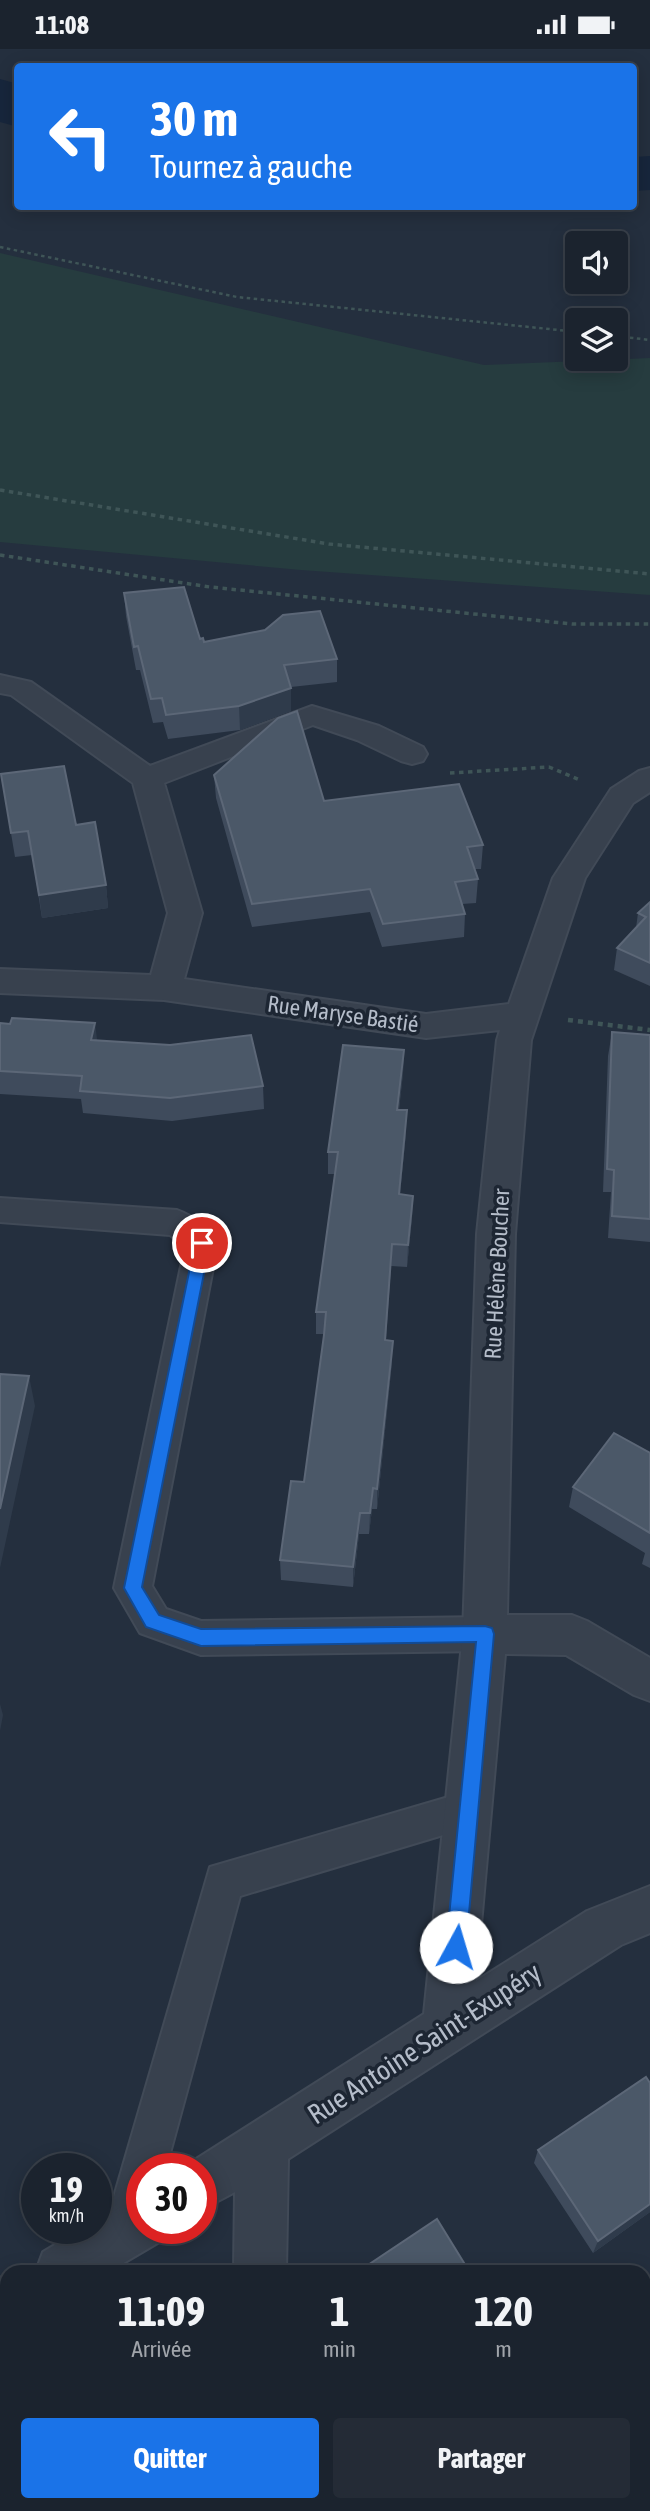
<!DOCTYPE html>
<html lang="fr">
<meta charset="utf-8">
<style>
body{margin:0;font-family:"Asap Condensed",sans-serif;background:#242b36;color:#f1f3f6;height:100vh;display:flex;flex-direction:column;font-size:26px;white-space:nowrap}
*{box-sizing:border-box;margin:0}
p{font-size:23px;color:#a0a4aa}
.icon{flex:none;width:38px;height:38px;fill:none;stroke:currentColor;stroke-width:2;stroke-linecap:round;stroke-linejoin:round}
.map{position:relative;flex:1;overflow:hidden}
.drawer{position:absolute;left:0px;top:2216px;width:651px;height:247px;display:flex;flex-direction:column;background:#1b232e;border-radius:21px 21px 0 0;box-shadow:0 4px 18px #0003,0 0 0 2px #39404a}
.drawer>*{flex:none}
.hud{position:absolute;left:14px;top:14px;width:623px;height:147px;border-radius:7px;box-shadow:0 4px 18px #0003,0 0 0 2px #39404a;background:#1a73e8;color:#fff;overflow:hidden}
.buttons{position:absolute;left:565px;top:182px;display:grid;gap:14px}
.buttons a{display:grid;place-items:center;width:63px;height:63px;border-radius:7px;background:#1b232e;box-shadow:0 4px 18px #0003,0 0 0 2px #39404a;font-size:35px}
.speed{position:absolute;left:21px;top:2104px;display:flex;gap:14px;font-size:35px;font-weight:700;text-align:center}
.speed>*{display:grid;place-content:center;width:91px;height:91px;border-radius:50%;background:#1b232e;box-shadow:0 4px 18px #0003,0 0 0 2px #39404a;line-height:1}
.speed small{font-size:18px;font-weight:400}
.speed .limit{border:10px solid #d22;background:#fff;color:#111}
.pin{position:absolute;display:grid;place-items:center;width:60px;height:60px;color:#fff;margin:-30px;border:4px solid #fff;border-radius:50%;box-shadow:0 2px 7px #0007}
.me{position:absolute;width:77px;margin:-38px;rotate:6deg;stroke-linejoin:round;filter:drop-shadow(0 0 5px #0008)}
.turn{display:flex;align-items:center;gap:24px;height:147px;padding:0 21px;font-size:32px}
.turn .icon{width:91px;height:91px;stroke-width:2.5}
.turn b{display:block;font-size:49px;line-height:60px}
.eta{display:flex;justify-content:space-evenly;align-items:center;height:119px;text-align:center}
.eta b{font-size:42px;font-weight:700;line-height:49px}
.cta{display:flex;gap:14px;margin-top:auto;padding:14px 21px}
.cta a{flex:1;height:80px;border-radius:7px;background:#1a73e8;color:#fff;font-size:28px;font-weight:700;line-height:80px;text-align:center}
.cta a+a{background:#242b36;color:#f1f3f6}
.status{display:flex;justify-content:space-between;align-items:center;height:49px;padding:0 35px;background:#1b232e;direction:ltr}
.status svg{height:19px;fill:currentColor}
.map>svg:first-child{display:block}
.green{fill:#263c3f}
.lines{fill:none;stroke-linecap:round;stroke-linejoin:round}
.river{fill:#17263c;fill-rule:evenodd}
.lane-casing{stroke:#414a57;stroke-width:4}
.street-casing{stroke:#414a57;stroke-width:4}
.path-far2{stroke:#3f5557;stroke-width:2.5;stroke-dasharray:3.5 3.5;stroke-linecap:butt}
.path-far1{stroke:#3f5557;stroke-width:3.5;stroke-dasharray:4.5 4.5;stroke-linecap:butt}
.path{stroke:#3f5557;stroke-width:4.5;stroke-dasharray:5 5;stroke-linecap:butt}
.lane{fill:#38414e;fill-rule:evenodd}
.street{fill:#38414e;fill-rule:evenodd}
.wall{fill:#3f4b5c}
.shaded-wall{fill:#2f3b4b}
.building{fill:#4b5868;stroke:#5c6777;stroke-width:2}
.route{fill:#1a73e8;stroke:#114b97;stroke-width:2}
.labels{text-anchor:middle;stroke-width:7;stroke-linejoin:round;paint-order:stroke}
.street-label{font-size:23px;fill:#b4bcc9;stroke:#1d2633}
.near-street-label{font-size:28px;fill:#b4bcc9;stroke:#1d2633}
</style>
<div class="status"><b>11:08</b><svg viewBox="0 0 49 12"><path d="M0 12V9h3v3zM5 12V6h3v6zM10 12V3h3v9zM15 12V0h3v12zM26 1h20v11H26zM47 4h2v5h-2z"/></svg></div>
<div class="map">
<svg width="650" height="2462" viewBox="0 0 650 2462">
<rect width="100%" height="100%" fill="#242f3e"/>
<path class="green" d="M0 204 484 316 650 309V546L301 521 0 493Z"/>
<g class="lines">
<path class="river" d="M0 30 18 35V78L0 73Z
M650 107V141L634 142V108Z"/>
<g class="lane-casing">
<path id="lane" d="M0 1149 177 1161C193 1167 210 1178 218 1193L152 1537 166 1560 201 1572 485 1568 498 1573 504 1585 498 1597 485 1602 201 1606 140 1584 114 1539 185 1198 170 1186 0 1173Z
M469 1742 483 1748 489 1761 483 1774 240 1847 166 2119H142V2179H151L143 2198 127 2205 111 2198 104 2182 210 1818Z"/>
</g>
<g class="street-casing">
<path id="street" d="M0 626 31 633 150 717 312 657 379 677 423 698 427 705 423 712 412 715 401 712 357 691 313 676 164 734 202 864 184 930 426 965 509 955 553 829 611 740 639 722 650 719V743L633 754 585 829 531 991 515 1185 507 1566H572L587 1572 650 1609V1652L634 1646 566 1606 505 1605 476 1932 587 1862 650 1837V1884L621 1896 288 2110 286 2222H234L235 2143 201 2161V2119H182L424 1965 463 1585 477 1185 497 991 500 981 426 989 164 951 0 944V920L151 926 168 864 133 734 11 646 0 644Z
M142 2147V2179H166L161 2192 110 2222H36L43 2203 83 2179H96V2171Z
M7 2226V2280L0 2283V2229Z
M650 2309V2366L644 2368V2311Z
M7 2428V2455H45L47 2462H0V2431Z
M227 2455H283V2462H227Z
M474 2455H536L533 2462H472Z"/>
</g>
<path class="path-far2" d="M0 198 237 248 578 283
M616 287 650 291"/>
<path class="path-far1" d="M0 441 329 495 650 525
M0 506 210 538 572 575H650
M450 724 549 718 582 732"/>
<path class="path" d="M568 971 650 981"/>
<use href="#lane" class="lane"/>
<use href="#street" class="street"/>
</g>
<path class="wall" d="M124 544 204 593 337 610V633L291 638V662L240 681 168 690 163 673 153 674 140 621H136L126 567Z
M1 725 76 776 106 836 108 859 42 869 32 806 15 808Z
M214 726 324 752 483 796 481 820H474L478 830 476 854 462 855 465 865 464 888 382 898 370 863 252 878 216 749Z
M650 853V937L614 921 617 899 636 879 638 864Z
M0 974 97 991 263 1037 264 1060 172 1072 83 1064 81 1050 0 1045Z
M612 983 650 986V1193L608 1189 611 1143H603L608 1007Z
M404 1001 403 1024 399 1061 406 1084 400 1145 413 1147 412 1169 407 1218 391 1217 386 1291 392 1313 377 1460H372L369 1485H359L353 1538 281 1531 280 1511 304 1433 324 1285H316V1263L335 1125H328V1103Z
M650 1404V1519L642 1515 645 1504 569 1458 573 1438Z
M650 2034V2163L593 2204 534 2114 538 2101Z"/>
<path class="shaded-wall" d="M291 639V662L240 681 239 657Z
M106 836 108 859 42 869 39 846Z
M95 974 98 998 91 991Z
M404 1001 403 1024 396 1084 397 1061Z
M407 1061 406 1084 398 1168 399 1145Z
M413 1147 412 1169 407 1218 408 1196Z
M392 1195 391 1217 384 1313 385 1291Z
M393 1292 392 1313 377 1460V1440Z
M29 1327 35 1357 0 1519V1460Z
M373 1439 372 1460 369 1485 370 1464Z
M360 1464 359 1485 353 1538V1518Z
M0 1655 3 1666 0 1682Z
M650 2155V2163L593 2204 598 2192Z"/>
<path class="building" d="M184 538 200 590 203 589 204 593 265 581 283 566 320 562 337 610 284 616 291 639 239 657 166 666 162 649 151 650 138 597 134 598 124 544Z
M297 662 324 752 459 735 483 796 467 798 478 830 455 833 465 865 383 875 370 840 252 855 214 726 278 669Z
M64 717 76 776 95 773 106 836 39 846 28 782 11 784 1 725Z
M650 853V914L617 899 646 868 638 864Z
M12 969 95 974 91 991 170 996 251 986 263 1037 170 1049 80 1042 82 1027 0 1022V974L10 975Z
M612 983 650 986V1170L612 1167 614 1121 607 1120Z
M343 996 404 1001 397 1061H407L399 1145 413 1147 408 1196 392 1195 385 1291 393 1292 377 1440 373 1439 370 1464H360L353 1518 280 1511 291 1432 304 1433 324 1286 326 1263H316L338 1103H328Z
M0 1325 29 1327 0 1460Z
M614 1384 650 1404V1484L573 1438Z
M646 2028 650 2034V2155L598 2192 538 2101Z
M437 2170 469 2222H359Z"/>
<path class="route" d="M202 1187 210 1194 142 1538 159 1566 201 1580 485 1577 492 1579 494 1585 466 1898 463 1905 456 1907 448 1905 446 1898 476 1593 201 1597 146 1578 124 1539 195 1194Z"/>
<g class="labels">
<g class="street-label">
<text transform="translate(343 965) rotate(8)" y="8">Rue Maryse Bastié</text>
<text transform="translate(497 1225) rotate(-87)" y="8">Rue Hélène Boucher</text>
</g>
<g class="near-street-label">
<text transform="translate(424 1994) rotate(-33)" y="10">Rue Antoine Saint-Exupéry</text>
</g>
</g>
</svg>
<div class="buttons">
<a><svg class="icon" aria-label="sound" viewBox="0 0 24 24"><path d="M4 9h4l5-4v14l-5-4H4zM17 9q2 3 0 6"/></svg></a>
<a><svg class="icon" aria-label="layers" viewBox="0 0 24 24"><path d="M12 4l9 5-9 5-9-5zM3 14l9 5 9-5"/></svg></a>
</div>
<div class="speed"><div>19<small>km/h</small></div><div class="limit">30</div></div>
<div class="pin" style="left:202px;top:1194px;background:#d93025"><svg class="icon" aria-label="arrive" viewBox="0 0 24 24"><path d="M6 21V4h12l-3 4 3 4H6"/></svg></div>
<svg class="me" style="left:456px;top:1898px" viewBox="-20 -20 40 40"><circle r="19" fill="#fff"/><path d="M0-13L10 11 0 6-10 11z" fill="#1a73e8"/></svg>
<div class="hud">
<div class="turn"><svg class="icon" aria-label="left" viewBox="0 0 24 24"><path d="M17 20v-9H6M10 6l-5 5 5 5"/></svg><div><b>30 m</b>Tournez à gauche</div></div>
</div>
<section class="drawer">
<div class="eta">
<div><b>11:09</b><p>Arrivée</p></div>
<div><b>1</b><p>min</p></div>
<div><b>120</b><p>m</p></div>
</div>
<div class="cta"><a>Quitter</a><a>Partager</a></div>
</section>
</div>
